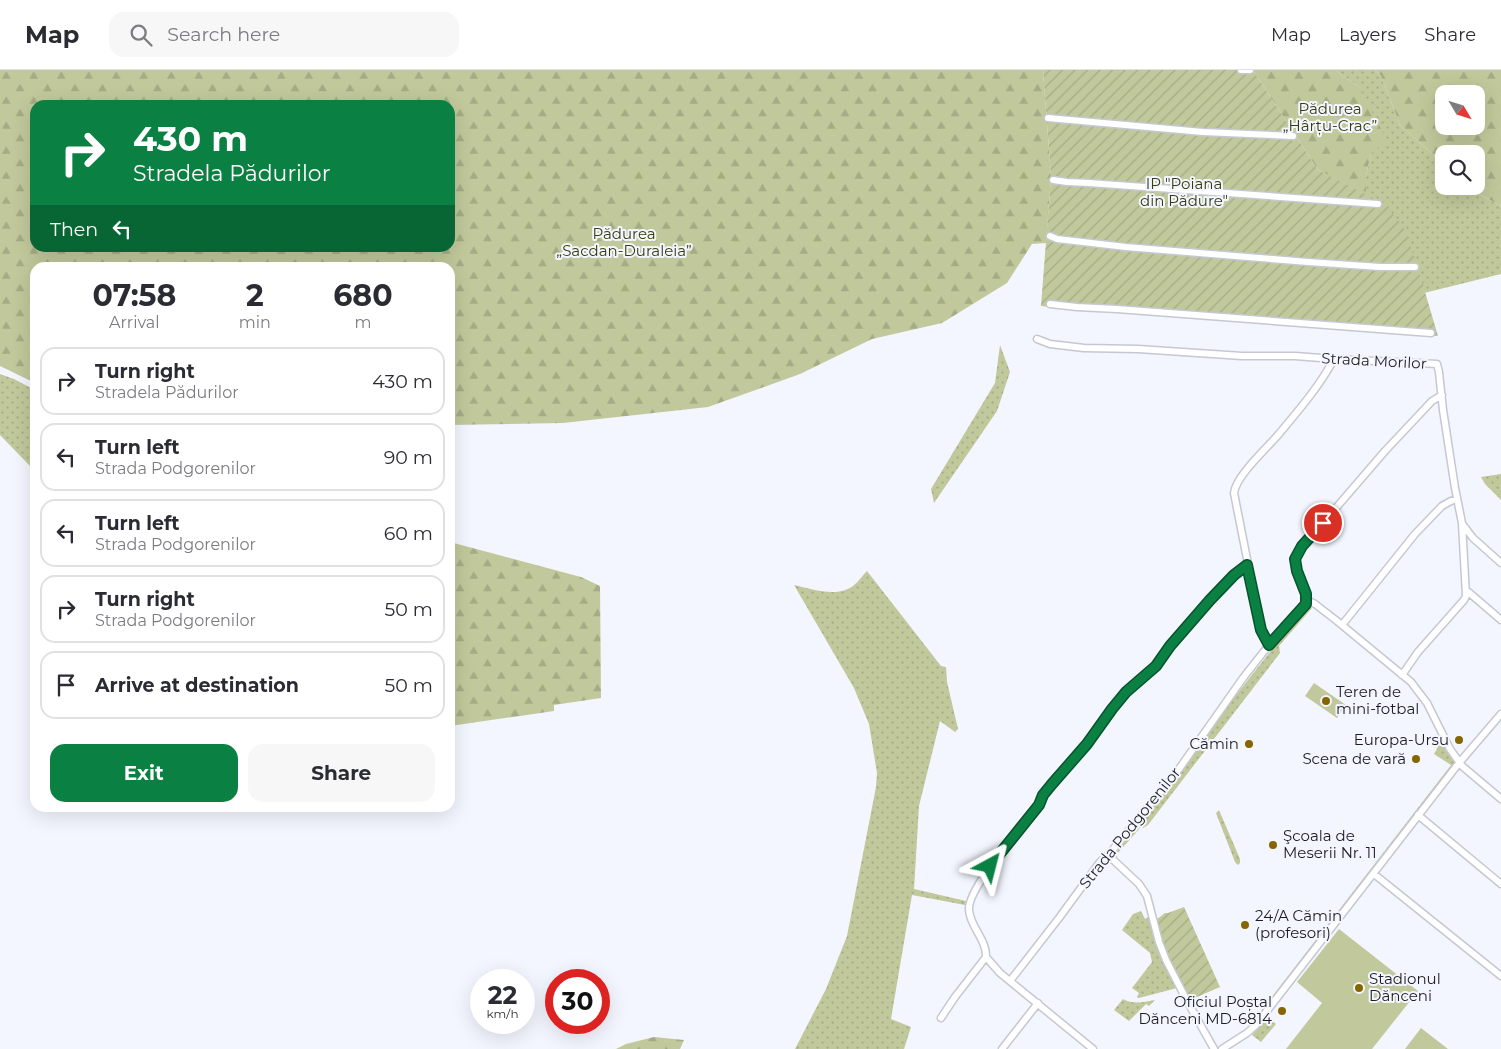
<!DOCTYPE html>
<meta charset="utf-8">
<style>
body{margin:0;font-family:Montserrat,sans-serif;background:#f7f7f7;color:#2b2b33;height:100vh;display:flex;flex-direction:column;font-size:19px;white-space:nowrap}
*{box-sizing:border-box;margin:0}
p{font-size:16px;color:#7c7c81}
.icon{flex:none;width:28px;height:28px;fill:none;stroke:currentColor;stroke-width:2;stroke-linecap:round;stroke-linejoin:round}
.map{position:relative;flex:1;overflow:hidden}
.sheet{position:absolute;left:30px;top:192px;width:425px;height:550px;display:flex;flex-direction:column;background:#fff;border-radius:15px;box-shadow:0 5px 20px #0002}
.sheet>*{flex:none}
.hud{position:absolute;left:30px;top:30px;width:425px;height:152px;border-radius:15px;box-shadow:0 5px 20px #0002;background:#0b8043;color:#fff;overflow:hidden}
.needle{width:32px;rotate:128deg}
.fabs{position:absolute;left:1435px;top:15px;display:grid;gap:10px}
.fabs a{display:grid;place-items:center;width:50px;height:50px;border-radius:10px;background:#fff;box-shadow:0 5px 20px #0002;font-size:25px}
.speed{position:absolute;left:470px;top:899px;display:flex;gap:10px;font-size:25px;font-weight:700;text-align:center}
.speed>*{display:grid;place-content:center;width:65px;height:65px;border-radius:50%;background:#fff;box-shadow:0 5px 20px #0002;line-height:1}
.speed small{font-size:12px;font-weight:400}
.speed .limit{border:8px solid #d22;background:#fff;color:#111}
.pin{position:absolute;display:grid;place-items:center;width:42px;height:42px;color:#fff;margin:-21px;border:2px solid #fff;border-radius:50%;box-shadow:0 1px 5px #0007}
.me{position:absolute;width:55px;margin:-28px;rotate:38deg;stroke-linejoin:round;filter:drop-shadow(0 0 4px #0008)}
.turn{display:flex;align-items:center;gap:18px;height:105px;padding:0 20px;font-size:22px}
.turn .icon{width:65px;height:65px;stroke-width:2.5}
.turn b{display:block;font-size:35px;line-height:42px}
.then{display:flex;align-items:center;height:48px;padding:0 20px;background:#0003;gap:10px;font-size:19px}
.eta{display:flex;justify-content:space-evenly;align-items:center;height:85px;text-align:center}
.eta b{font-size:30px;font-weight:700;line-height:35px}
.action{display:flex;gap:10px;margin-top:auto;padding:10px 20px}
.action a{flex:1;height:58px;border-radius:15px;background:#0b8043;color:#fff;font-size:20px;font-weight:700;line-height:58px;text-align:center}
.action a+a{background:#f7f7f7;color:#2b2b33}
ul{padding:0;list-style:none}
li{display:flex;align-items:center;gap:15px;height:68px;margin:0 10px 8px;padding:0 10px;border:2px solid #e1e1e2;border-radius:15px}
li div{flex:1}
li b{display:block;font-size:19px}
li em{font-style:normal}
header{display:flex;align-items:center;gap:30px;box-sizing:border-box;height:70px;padding:0 25px;background:#fff;border-bottom:1px solid #e1e1e2}
header strong{font-size:24px}
nav{display:flex;gap:28px;margin-inline-start:auto;font-size:18px}
.search{width:350px;height:45px;background:#f7f7f7;display:flex;align-items:center;gap:12px;box-sizing:border-box;padding:0 18px;border-radius:15px;color:#7c7c81;font-size:19px}
.map>svg:first-child{display:block}
.grass{fill:url(#grass-dots)}
.forest{fill:url(#forest-firs);fill-rule:evenodd}
.park{fill:#c1c89b}
.garden{fill:url(#garden-furrows)}
.lines{fill:none;stroke-linecap:round;stroke-linejoin:round}
.minor-casing{stroke:#c5c8d2;stroke-width:9}
.minor{stroke:#fff;stroke-width:6}
.route-casing{stroke:#07532c;stroke-width:12}
.route{stroke:#0b8043;stroke-width:9}
.poi-dot{fill:#866600;stroke:#f3f6fe;stroke-width:2}
.labels{text-anchor:middle;stroke-width:4;stroke-linejoin:round;paint-order:stroke}
.park-label{font-size:15px;fill:#373c10;stroke:#f3f6fe}
.street-label{font-size:15px;fill:#1c1d20;stroke:#f3f6fe}
.poi-label{font-size:15px;fill:#1c1d20;stroke:#f3f6fe;text-anchor:start}
</style>
<header>
<strong>Map</strong>
<div class="search"><svg class="icon" aria-label="search" viewBox="0 0 24 24"><circle cx="10" cy="10" r="6"/><path d="M15 15l6 6"/></svg>Search here</div>
<nav><a>Map</a><a>Layers</a><a>Share</a></nav>
</header>
<div class="map">
<svg width="1501" height="979" viewBox="0 0 1501 979">
<defs>
<pattern id="grass-dots" width="8" height="8" patternUnits="userSpaceOnUse" patternTransform="scale(1.25)"><rect width="8" height="8" fill="#c1c89b"/><path d="M2 2h.1M6 6h.1" fill="none" stroke="#a5ab85" stroke-width="1.8" stroke-linecap="round"/></pattern>
<pattern id="forest-firs" width="22" height="20" patternUnits="userSpaceOnUse" patternTransform="scale(1.25)"><rect width="22" height="20" fill="#c1c89b"/><path d="M5 1l3.5 6h-7zM16 11l3.5 6h-7z" fill="#a5ab85"/></pattern>
<pattern id="garden-furrows" width="10" height="10" patternUnits="userSpaceOnUse" patternTransform="scale(1.25)"><rect width="10" height="10" fill="#c1c89b"/><path d="M-1 1l2-2M0 10L10 0M9 11l2-2" fill="none" stroke="#a5ab85"/></pattern>
</defs>
<rect width="100%" height="100%" fill="#f3f6fe"/>
<path class="grass" d="M1335 0H1375L1381 6 1400 55 1444 94V116H1470L1479 124 1501 136V204L1424 223 1417 195 1383 133 1366 125V105L1371 84 1359 17Z
M1000 275 1010 302 997 341 934 433 931 419 995 313Z
M0 304 14 309 35 320V400L31 397 0 365Z
M1501 404V430L1485 414 1481 407Z
M867 501 941 596 946 597 947 612 958 659 955 662 940 651 919 736 914 819 966 831 965 835 912 825 891 949 911 957 904 979H795L826 919 847 866 876 717 877 703 869 654 854 618 794 515C812 519 837 528 853 516 858 512 862 506 867 501Z
M1309 536 1312 538 1279 576 1280 583 1148 755 1143 758 1141 757 1117 784V787L1113 785 1188 692 1221 644 1281 568Z
M1442 670 1454 692V695L1252 956 1247 959 1451 695 1434 684Z
M1219 740 1240 789V793L1238 795 1235 792 1216 743Z
M1141 841 1145 849 1150 846C1151 869 1167 897 1177 918L1139 928 1137 927 1139 923 1132 918 1152 892 1150 883 1122 860 1133 844Z
M1123 929C1133 935 1144 932 1155 930L1149 936 1146 934 1129 951 1114 940Z
M1270 949 1276 954 1261 972 1252 965 1265 950Z"/>
<path class="forest" d="M0 0H1043L1051 107 1046 173 1032 174 1007 213 942 253 872 269 800 304 708 337 563 353 450 355V198H35V313L0 296ZM35 35H450V178H35Z
M1253 0H1335L1359 17 1387 70 1371 84 1366 105V125L1318 100Z
M1375 0H1501V136L1479 124 1470 116H1476V84H1444V94L1400 55 1381 6ZM1444 24H1476V56H1444Z
M450 472 581 507 600 516 601 628 554 635V641L450 656Z
M654 967 684 970 680 979H616L626 974Z"/>
<path class="park" d="M1314 613 1346 635 1337 648 1305 626Z
M1339 859 1418 921 1372 979H1286L1322 933 1297 912Z
M1421 958 1448 979H1405Z"/>
<path class="garden" d="M1043 0H1253L1318 100 1383 133 1403 156 1417 195 1438 266 1147 244 1068 239 1041 236 1051 107Z
M1184 837 1220 917 1190 930 1165 883 1156 850 1165 843H1168Z"/>
<g class="lines">
<g class="minor-casing">
<path id="minor" d="M1241 0H1250
M1048 48 1203 62 1293 66
M1053 110 1067 112 1089 113 1378 134
M1050 166 1057 169 1126 177 1308 192 1380 197H1415
M1050 234 1077 237 1117 239 1431 263
M1037 269 1050 274 1084 278 1138 279 1242 286H1295L1334 289 1437 294 1439 302 1443 340 1455 418 1462 453 1466 526 1464 530 1418 582 1402 605
M1463 455 1473 468 1501 493
M1466 520 1501 550
M1307 530 1315 534 1337 551 1411 612 1427 633 1450 679 1462 696 1501 729
M1342 555 1415 464 1442 436 1451 431 1457 429
M1269 575 1261 560 1234 423C1236 406 1266 379 1278 365 1298 341 1319 317 1334 289
M1418 745 1501 814
M1108 785 1139 814 1147 826 1159 872 1166 890 1186 929 1214 979
M1374 804 1501 906
M986 887 1000 903 1093 979
M1010 911 1059 848 1100 792 1110 783 1179 699 1243 608 1269 575 1307 534C1310 515 1289 503 1298 482L1385 381 1432 331 1442 325
M941 948 955 927 986 887C987 870 970 857 969 840 967 818 1024 755 1039 735L1043 725 1052 714 1083 680 1112 639 1126 622 1156 596 1171 576 1210 530 1234 505 1247 495
M1002 979 1038 933
M1222 979 1247 963 1256 955 1459 693 1501 644"/>
</g>
<use href="#minor" class="minor"/>
</g>
<g class="lines">
<g class="route-casing">
<path id="route" d="M990 796 1039 735 1043 725 1052 714 1087 674 1112 639 1126 622 1156 596 1170 576 1210 530 1234 505 1247 495 1261 560 1269 575 1306 534V524L1297 501 1295 489 1302 476 1323 453"/>
</g>
<use href="#route" class="route"/>
</g>
<g class="poi-dot">
<circle cx="1326" cy="631" r="5"/>
<circle cx="1459" cy="670" r="5"/>
<circle cx="1249" cy="674" r="5"/>
<circle cx="1416" cy="689" r="5"/>
<circle cx="1273" cy="775" r="5"/>
<circle cx="1245" cy="855" r="5"/>
<circle cx="1359" cy="918" r="5"/>
<circle cx="1282" cy="941" r="5"/>
</g>
<g class="labels">
<g class="park-label">
<text x="1330" y="44">Pădurea<tspan x="1330" dy="17">„Hârțu-Crac”</tspan></text>
<text x="1184" y="119">IP "Poiana<tspan x="1184" dy="17">din Pădure"</tspan></text>
<text x="624" y="169">Pădurea<tspan x="624" dy="17">„Sacdan-Duraleia”</tspan></text>
</g>
<g class="street-label">
<text transform="translate(1374 291) rotate(3)" y="5">Strada Morilor</text>
<text transform="translate(1130 758) rotate(-51)" y="5">Strada Podgorenilor</text>
</g>
<g class="poi-label">
<text x="1336" y="627">Teren de<tspan x="1336" dy="17">mini-fotbal</tspan></text>
<text x="1449" y="675" text-anchor="end">Europa-Ursu</text>
<text x="1239" y="679" text-anchor="end">Cămin</text>
<text x="1406" y="694" text-anchor="end">Scena de vară</text>
<text x="1283" y="771">Şcoala de<tspan x="1283" dy="17">Meserii Nr. 11</tspan></text>
<text x="1255" y="851">24/A Cămin<tspan x="1255" dy="17">(profesori)</tspan></text>
<text x="1369" y="914">Stadionul<tspan x="1369" dy="17">Dănceni</tspan></text>
<text x="1272" y="937" text-anchor="end">Oficiul Poștal<tspan x="1272" dy="17">Dănceni MD-6814</tspan></text>
</g>
</g>
</svg>
<div class="fabs">
<a><svg class="needle" viewBox="-14 -14 28 28"><path d="M0-13l5 13h-10z" fill="#e53935"/><path d="M0 13l5-13h-10z" fill="#7c7c81"/></svg></a>
<a><svg class="icon" aria-label="search" viewBox="0 0 24 24"><circle cx="10" cy="10" r="6"/><path d="M15 15l6 6"/></svg></a>
</div>
<div class="speed"><div>22<small>km/h</small></div><div class="limit">30</div></div>
<div class="pin" style="left:1323px;top:453px;background:#d93025"><svg class="icon" aria-label="arrive" viewBox="0 0 24 24"><path d="M6 21V4h12l-3 4 3 4H6"/></svg></div>
<svg class="me" style="left:990px;top:796px" viewBox="-20 -20 40 40"><path d="M0-17L14 15 0 8-14 15z" fill="#0b8043" stroke="#fff" stroke-width="4"/></svg>
<div class="hud">
<div class="turn"><svg class="icon" aria-label="right" viewBox="0 0 24 24"><path d="M7 20v-9h11M14 6l5 5-5 5"/></svg><div><b>430 m</b>Stradela Pădurilor</div></div>
<div class="then">Then<svg class="icon" aria-label="left" viewBox="0 0 24 24"><path d="M17 20v-9H6M10 6l-5 5 5 5"/></svg></div>
</div>
<section class="sheet">
<div class="eta">
<div><b>07:58</b><p>Arrival</p></div>
<div><b>2</b><p>min</p></div>
<div><b>680</b><p>m</p></div>
</div>
<ul>
<li><svg class="icon" aria-label="right" viewBox="0 0 24 24"><path d="M7 20v-9h11M14 6l5 5-5 5"/></svg><div><b>Turn right</b><p>Stradela Pădurilor</p></div><em>430 m</em></li>
<li><svg class="icon" aria-label="left" viewBox="0 0 24 24"><path d="M17 20v-9H6M10 6l-5 5 5 5"/></svg><div><b>Turn left</b><p>Strada Podgorenilor</p></div><em>90 m</em></li>
<li><svg class="icon" aria-label="left" viewBox="0 0 24 24"><path d="M17 20v-9H6M10 6l-5 5 5 5"/></svg><div><b>Turn left</b><p>Strada Podgorenilor</p></div><em>60 m</em></li>
<li><svg class="icon" aria-label="right" viewBox="0 0 24 24"><path d="M7 20v-9h11M14 6l5 5-5 5"/></svg><div><b>Turn right</b><p>Strada Podgorenilor</p></div><em>50 m</em></li>
<li><svg class="icon" aria-label="arrive" viewBox="0 0 24 24"><path d="M6 21V4h12l-3 4 3 4H6"/></svg><div><b>Arrive at destination</b></div><em>50 m</em></li>
</ul>
<div class="action"><a>Exit</a><a>Share</a></div>
</section>
</div>
